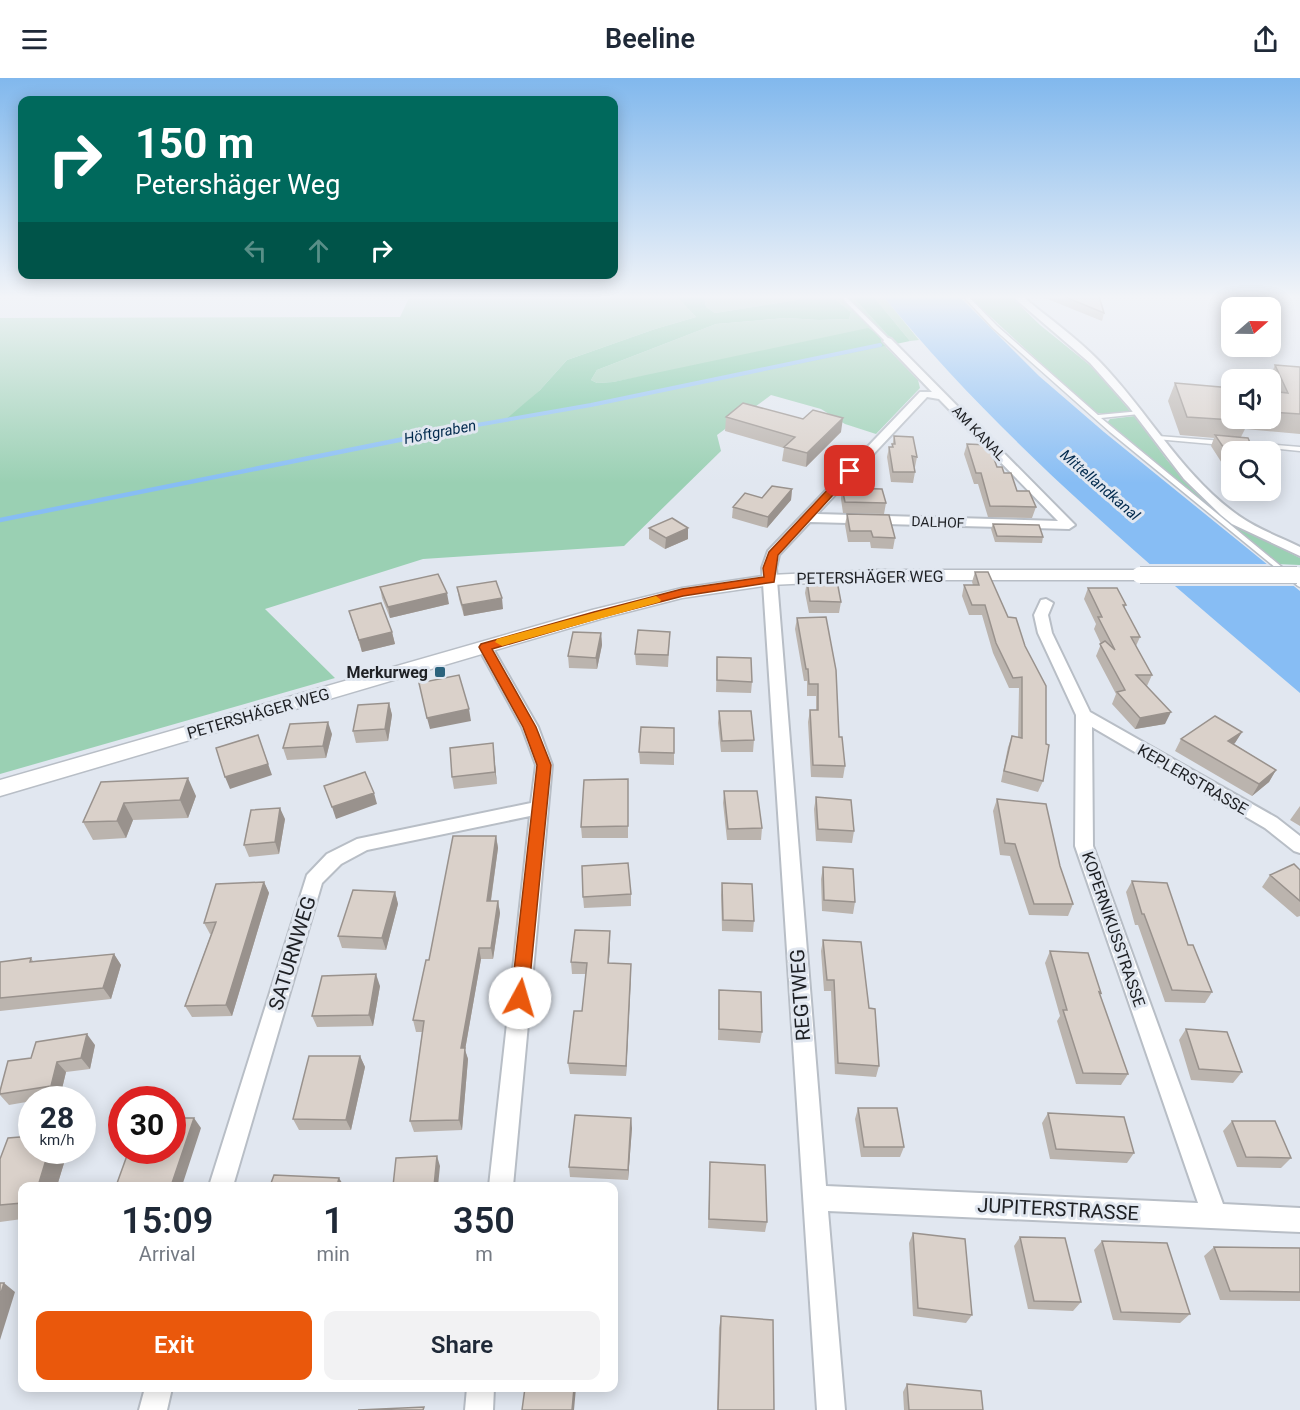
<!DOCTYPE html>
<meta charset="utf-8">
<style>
body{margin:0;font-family:Roboto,sans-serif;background:#f2f2f3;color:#1f2937;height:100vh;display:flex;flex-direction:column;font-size:22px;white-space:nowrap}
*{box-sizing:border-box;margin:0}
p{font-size:20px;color:#747a83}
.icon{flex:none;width:33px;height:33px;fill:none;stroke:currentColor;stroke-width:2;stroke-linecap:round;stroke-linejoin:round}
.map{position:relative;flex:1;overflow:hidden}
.drawer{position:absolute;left:18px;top:1104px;width:600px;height:210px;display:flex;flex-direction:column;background:#fff;border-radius:12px;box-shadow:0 3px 15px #0003}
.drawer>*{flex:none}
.hud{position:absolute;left:18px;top:18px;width:600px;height:183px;border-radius:12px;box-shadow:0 3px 15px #0003;background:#00695c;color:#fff;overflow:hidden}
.needle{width:39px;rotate:70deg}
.buttons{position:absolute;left:1221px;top:219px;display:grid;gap:12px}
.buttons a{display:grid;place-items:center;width:60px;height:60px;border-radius:12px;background:#fff;box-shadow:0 3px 15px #0003;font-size:30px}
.speed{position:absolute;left:18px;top:1008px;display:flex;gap:12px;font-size:30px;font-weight:700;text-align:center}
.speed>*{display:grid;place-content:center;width:78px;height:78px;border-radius:50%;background:#fff;box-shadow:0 3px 15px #0003;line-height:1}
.speed small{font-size:15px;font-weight:400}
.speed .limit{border:9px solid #d22;background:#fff;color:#111}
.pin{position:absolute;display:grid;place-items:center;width:51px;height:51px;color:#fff;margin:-26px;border-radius:12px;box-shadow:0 3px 9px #0006}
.me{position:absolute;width:66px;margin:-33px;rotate:6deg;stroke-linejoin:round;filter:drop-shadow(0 0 4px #0008)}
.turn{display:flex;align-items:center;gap:21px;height:126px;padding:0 18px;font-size:27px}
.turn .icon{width:78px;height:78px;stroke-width:2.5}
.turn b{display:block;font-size:42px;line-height:51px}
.lanes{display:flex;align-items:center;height:57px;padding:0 18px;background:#0003;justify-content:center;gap:30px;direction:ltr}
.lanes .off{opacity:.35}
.eta{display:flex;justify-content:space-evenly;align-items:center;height:102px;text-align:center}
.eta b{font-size:36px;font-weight:600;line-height:42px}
.action{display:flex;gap:12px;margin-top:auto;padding:12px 18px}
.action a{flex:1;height:69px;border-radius:12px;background:#ea580c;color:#fff;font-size:24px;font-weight:600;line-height:69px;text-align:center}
.action a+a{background:#f2f2f3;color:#1f2937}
header{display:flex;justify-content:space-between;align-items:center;height:78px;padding:0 18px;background:#fff;font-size:27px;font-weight:600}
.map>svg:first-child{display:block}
.green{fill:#9ad0b3}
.forest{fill:#79c79f}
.water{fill:#87bdf4}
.pier{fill:#e1e7f0}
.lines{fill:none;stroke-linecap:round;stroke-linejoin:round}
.stream-far1{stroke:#87bdf4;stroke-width:4}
.stream{stroke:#87bdf4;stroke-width:4.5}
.service-casing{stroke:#b8bec6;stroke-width:3}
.minor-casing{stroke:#b8bec6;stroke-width:4}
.tertiary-casing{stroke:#b8bec6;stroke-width:3}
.service{fill:#fff;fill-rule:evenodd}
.minor{fill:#fff;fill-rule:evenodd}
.tertiary{fill:#fff;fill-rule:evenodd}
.tertiary-bridge-casing{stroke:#b8bec6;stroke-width:18;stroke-linecap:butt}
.tertiary-bridge{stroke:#fff;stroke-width:16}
.wall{fill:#bbb4ae}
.shaded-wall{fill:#99928d}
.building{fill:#dad1ca;stroke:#99928d;stroke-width:1.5}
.route{fill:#ea580c;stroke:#983908;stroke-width:1.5}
.slow{fill:#f59e0b}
.poi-dot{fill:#2b637d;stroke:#e1e7f0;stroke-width:2}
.labels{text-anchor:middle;stroke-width:6;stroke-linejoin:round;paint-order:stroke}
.far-street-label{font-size:14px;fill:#1e2024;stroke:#e1e7f0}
.far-water-label{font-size:15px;font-style:italic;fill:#022a4d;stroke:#e1e7f0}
.street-label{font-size:16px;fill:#1e2024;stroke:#e1e7f0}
.poi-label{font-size:16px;font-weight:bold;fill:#1e2024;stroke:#e1e7f0;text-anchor:end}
.near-street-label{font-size:20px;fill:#1e2024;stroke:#e1e7f0}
</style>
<header><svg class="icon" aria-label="menu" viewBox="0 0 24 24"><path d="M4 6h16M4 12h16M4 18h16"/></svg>Beeline<svg class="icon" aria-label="share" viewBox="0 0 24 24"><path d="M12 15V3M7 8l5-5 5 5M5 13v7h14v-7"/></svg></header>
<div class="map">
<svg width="1300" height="1332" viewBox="0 0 1300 1332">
<rect width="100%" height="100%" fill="#e1e7f0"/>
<path class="green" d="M410 218H676L696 239 655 251 567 282 540 312 506 343 590 328 885 268 876 255 613 304 597 305 591 302 597 292 716 246 786 240 819 242 849 241 851 234 836 222H797L715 235 706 229 704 218H852L896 266 886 269 918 302 920 310 876 356 845 346 821 331 771 317 717 357 721 373 624 468 423 481 265 531 335 600 0 696V240L400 239Z
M873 218H883L919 262 910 263Z
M968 218H1010L1040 247 1097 293 1130 333 1103 336 1094 334Z
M1135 338 1167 382 1193 412 1211 428 1245 452 1300 480V487L1277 486 1107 345 1110 341Z"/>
<path class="forest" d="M676 218H704L706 229 715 235 797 222H836L851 234 849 241 819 242 786 240 716 246 597 292 591 302 597 305 613 304 868 250 876 255 886 268 590 328 504 343 540 312 567 282 655 251 696 239Z
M852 218H873L910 263 896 266Z"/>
<path class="water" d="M883 218H959L1039 298 1104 354 1300 513V615C1154 490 1005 368 883 218Z"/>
<path class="pier" d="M1144 486H1269L1298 508H1170Z"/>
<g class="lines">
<path class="stream-far1" d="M431 355 591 327 880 267"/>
<path class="stream" d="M0 442 439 354"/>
<g class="service-casing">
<path id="service" d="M840 218H845L890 262V264H886Z
M963 218H968L997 248 1098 337 1141 333 1142 334 1139 336 1101 340 1300 504V509L1298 508 1110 354 993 250Z
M1158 358 1223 363 1226 365 1223 367 1156 361 1155 360Z
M1242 364 1300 369V373L1240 367 1239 366Z"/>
</g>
<g class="minor-casing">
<path id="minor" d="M1012 218H1022C1047 239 1076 259 1099 283 1147 332 1182 398 1239 438 1257 451 1280 459 1300 469V478L1232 446 1221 437 1184 401 1129 329 1090 285Z
M888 260 891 261 1075 447 1069 451 810 444 779 477 776 490 826 1108 1198 1125 1075 768 1076 637 1038 555 1034 537 1041 522 1046 521 1053 525 1048 537 1052 555 1090 634 1277 740 1300 758V775L1294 773 1265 750 1092 649 1093 768 1223 1126 1300 1130V1154L828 1133 845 1332H817L762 490 768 473 920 314H932L885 265 883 263ZM927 319 939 321 1058 443 817 436Z
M485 564 492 569 538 649 552 687 513 1108H489L530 738 367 772 341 786 322 805 233 1108H209L307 797 327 776 357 761 531 725 536 687 522 649 478 569Z
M145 1310H172L167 1332H139Z
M467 1310H494L493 1332H465Z"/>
</g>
<g class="tertiary-casing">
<path id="tertiary" d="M876 492H1140L1146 493 1149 497 1146 501 1140 502H876L770 507 682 520 604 540 0 718V702L592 532 682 510 770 497Z"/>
</g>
<use href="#service" class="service"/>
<use href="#minor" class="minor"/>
<use href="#tertiary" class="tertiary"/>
<g class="tertiary-bridge-casing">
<path id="tertiary-bridge" d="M1140 497H1297"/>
</g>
<use href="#tertiary-bridge" class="tertiary-bridge"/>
</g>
<path class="wall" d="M1045 218H1099L1104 235 1102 243 1045 220Z
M1275 287 1300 289V356L1245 351 1241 359 1232 374V394L1227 393 1211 368 1214 360 1180 357 1168 323 1175 305 1232 340H1270V302H1269Z
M726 339 841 354 806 389 782 383 784 370 725 353Z
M894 358 917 379 915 389H914L915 394 913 405 891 404 887 379 889 369H892Z
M967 366 1004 395 1017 413 1036 429 1032 440 988 439 978 406H974L964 376Z
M842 410 886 425 884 436 843 435 841 421Z
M792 411 791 422 767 450 732 440 733 429Z
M847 436 895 460 893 471 871 470 870 464H848L845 447Z
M993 446 1043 459 1042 465 995 464 991 451Z
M649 450 688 461 665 471 649 461Z
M975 494 1008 539 1016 540 1043 703 1038 714 1001 704 1008 669 1012 658 1018 659 1019 610H1009L993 575 982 537H969L962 518 964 507H973L972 504Z
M807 503 841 524 839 535H809L805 515Z
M380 509 449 526 390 540 382 520Z
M457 509 503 531 464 538 459 521Z
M1088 510 1126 527 1124 530 1140 559 1136 568 1152 597 1147 608 1165 646 1135 651 1112 626 1116 616 1096 578 1101 566 1094 551 1096 546 1084 521Z
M349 533 392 554 395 566 362 574Z
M797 540 839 659 845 688 843 700 811 699 808 644 810 632H816V618H807V603H804L795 551Z
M670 554 668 589 636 587 635 576Z
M601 555 602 567 597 591 569 590 568 578Z
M717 579 752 604 751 615 716 614Z
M389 625 392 637 388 663 356 665 353 653Z
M719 633 754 662 753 674H721L718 645Z
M674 650V687L640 686 639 674Z
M1242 654 1234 666 1276 692 1269 704 1252 718 1175 673 1181 661Z
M332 656 326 680 287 682 283 670Z
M494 677 497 706 454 711 452 699Z
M101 704 196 718 188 740 133 742 126 760 93 762 83 744Z
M628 713V760H582L581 749Z
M724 713 762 750 761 762H727L723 725Z
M816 719 854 753 852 765 816 763 814 731Z
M997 721 1060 788 1073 826 1068 838 1029 837 1010 778 1000 777 993 733Z
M1300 728V748L1290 742Z
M285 741 279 776 249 779 244 767Z
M496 758 498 770 491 823H498L500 835 493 881H481L465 972 468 981 462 1052 414 1054 410 1043 422 954H416L413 942 429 882Z
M823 789 855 824 853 836 822 833 821 801Z
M1300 792V838L1297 839 1262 809 1270 797Z
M1132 803 1188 867 1212 914 1205 925 1165 924 1138 847H1135L1126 814Z
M264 804 269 815 232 938 192 939 185 928 211 856H210L204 845Z
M722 805 754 843 753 854 722 853 721 817Z
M395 814 398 826 386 872 342 870 338 858Z
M631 816V828L584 830 583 819Z
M823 862 869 930 879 988 876 999 835 996 831 913H824L821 873Z
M610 865 609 886H631L626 998 570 996 568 985 582 933 586 896H572L571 884Z
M1050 873 1101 915 1100 917 1128 996 1121 1007 1076 1006 1057 943 1060 938 1045 885Z
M114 876 121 887 111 921 0 933V884L31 880 33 883Z
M380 908 373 948 317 949 312 938Z
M719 912 762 954 760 965 718 962Z
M1186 951 1242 994 1233 1005 1191 1002 1179 962Z
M95 967 90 991 66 994 60 1019 43 1022H32V1023L9 1027 0 1017V1013L31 980Z
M360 978 365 989 351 1052H299L293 1041Z
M858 1030 904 1069 900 1079H861L855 1041Z
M1048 1035 1134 1075 1127 1085 1050 1081 1042 1045Z
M1232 1043 1291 1080 1281 1090 1237 1089 1223 1053Z
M632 1050 628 1102 570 1099 569 1089Z
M32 1072H68L57 1108H22V1141L0 1144V1081Z
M710 1084 767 1144 765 1154 708 1150Z
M614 1134 617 1204H614Z
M913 1155 972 1237 966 1245 913 1238 909 1165Z
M1020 1159 1081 1224 1073 1233 1028 1231 1014 1168Z
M1102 1163 1190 1236 1180 1245 1113 1242 1094 1172Z
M1214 1169 1300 1170V1223L1220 1222 1204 1178Z
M721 1238 774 1332H717L719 1250Z
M907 1306 983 1332H904L903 1314Z"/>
<path class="shaded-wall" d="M843 340 841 354 806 389 807 375Z
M792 411 791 422 767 450 768 439Z
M688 450V461L665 471 666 460Z
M447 515 449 526 390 540 388 529Z
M502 520 503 531 464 538 462 527Z
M392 554 395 566 362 574 359 562Z
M601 555 602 567 597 591 596 580Z
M389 625 392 637 388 663 385 651Z
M469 631 471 643 430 651 427 640Z
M1171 634 1165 646 1135 651 1140 640Z
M328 644 332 656 326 680 323 668Z
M1242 654 1235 665 1222 675 1228 663Z
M258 657 272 697 230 711 225 699Z
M493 665 494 677 497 706 495 694Z
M1276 692 1269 704 1252 718 1259 706Z
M188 700 196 718 188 740 180 722Z
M374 715 377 726 336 741 332 729Z
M124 725 133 742 126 760 117 743Z
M280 730 285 741 279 776 275 764Z
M496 758 498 770 489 835 487 823Z
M264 804 269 815 232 938 226 927Z
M395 814 398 826 386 872 382 860Z
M498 823 500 835 493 881 491 870Z
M610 853V865L608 897V885Z
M479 870 481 881 465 972 468 981 462 1052 459 1042 461 970Z
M114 876 121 887 111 921 103 910Z
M631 886V898L626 998V988Z
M376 896 380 908 373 948 369 937Z
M87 956 95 967 90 991 81 980Z
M360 978 365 989 351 1052 346 1042Z
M57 984 66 994 60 1019 51 1008Z
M194 1040 201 1050 182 1108H171Z
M631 1040 632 1050 628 1102V1092Z
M49 1072H68L57 1108H38Z
M437 1078 440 1088 438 1108H434Z
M339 1100 344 1108H337Z
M4 1205 15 1214 0 1262V1218Z
M574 1310H576L574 1332H572Z"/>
<path class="building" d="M1063 218H1099L1104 235Z
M1275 287 1300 289V336L1270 334V313L1288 315Z
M1175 305 1232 310V340H1247L1248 343 1187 339Z
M743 325 803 341 813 332 843 340 807 375 784 369 795 359 726 339Z
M1215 357 1248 360 1254 374H1232V382Z
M894 358 913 359 917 379 912 378 915 394H893L889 369H893L892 366H895Z
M967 366 989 367 997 389H1002L1004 395H1011L1017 413H1029L1036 429 990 428 981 395H976Z
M772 408 792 411 768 439 733 429 745 415 762 420Z
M842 410 882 411 886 425 845 424Z
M847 436 889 437 895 460 873 459 871 453H850Z
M672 440 688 450 666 460 649 450Z
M993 446 1039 447 1043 459 997 458Z
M975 494H988L1008 539 1016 540 1025 568 1046 608V666L1049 667 1043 703 1004 693 1012 658 1022 660V599L1013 600 996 565 985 527H972L964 507H979Z
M438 496 447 515 388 529 380 509Z
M496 503 502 520 462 527 457 509Z
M807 503H837L841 524 810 523Z
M1088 510H1117L1126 527H1123L1140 559H1131L1152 597H1136L1171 634 1140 640 1117 614 1125 612 1100 566 1105 563 1115 572 1098 539H1102Z
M381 525 392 554 359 562 349 533Z
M826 539 836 592 839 659H842L845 688 813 687 810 632H818V606H809L808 591H806L797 540Z
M638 552 670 554 668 577 635 576Z
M573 554 601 555 596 580 568 578Z
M717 579 751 580 752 604 717 602Z
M459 597 469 631 427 640 419 605Z
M389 625 385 651 353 653 358 627Z
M719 633H751L754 662 722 663Z
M1215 638 1242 654 1228 663 1276 692 1259 706 1181 661Z
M328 644 323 668 283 670 290 646Z
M641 649 674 650V675L639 674Z
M258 657 268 686 225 699 216 670Z
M493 665 495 694 452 699 450 670Z
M365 694 374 715 332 729 324 708Z
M188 700 180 722 124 725 117 743 83 744 101 704Z
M628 701V748L581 749 584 702Z
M724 713H757L762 750 728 751Z
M816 719 851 722 854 753 818 751Z
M997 721 1046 726 1060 788 1073 826H1034L1015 766 1005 765Z
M280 730 275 764 244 767 251 732Z
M453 758H496L487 823H498L491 870H479L461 970H465L459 1042 410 1043 424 943 413 942 426 882H429Z
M628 785 631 816 583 819 582 788Z
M1294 786 1300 792V823L1270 797Z
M823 789 853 791 855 824 824 822Z
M1132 803 1167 805 1188 867H1193L1212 914 1172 912 1144 836H1142Z
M264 804 226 927 185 928 216 844 204 845 216 806Z
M722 805 752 806 754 843 723 842Z
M353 812 395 814 382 860 338 858Z
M575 852 610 853 608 885 631 886 626 988 568 985 574 933H582L587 885 571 884Z
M823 862 861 864 869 930 875 931 879 988 838 985 834 902H827Z
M1050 873 1088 875 1101 915 1099 914 1128 996 1083 995 1063 932H1067Z
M114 876 103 910 0 920V884L31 880 30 884Z
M376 896 369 937 312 938 322 898Z
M719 912 761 914 762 954 719 951Z
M1186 951 1227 954 1242 994 1199 991Z
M87 956 81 980 57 984 51 1008 0 1016V1013L8 983 31 980 36 964Z
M309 978H360L346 1042 293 1041Z
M858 1030H897L904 1069H864Z
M1048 1035 1124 1039 1134 1075 1056 1071Z
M575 1037 631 1040 628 1092 569 1089Z
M172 1040H194L171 1108H116L129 1072H172Z
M1232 1043H1275L1291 1080 1246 1079Z
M32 1058V1072H49L38 1108H22V1125L0 1127V1081L8 1060Z
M437 1078 434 1108H393L396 1080Z
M710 1084 765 1087 767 1144 709 1141Z
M274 1097 339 1100 337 1108H270Z
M614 1134 617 1195H614Z
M913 1155 965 1161 972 1237 918 1230Z
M1020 1159 1065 1160 1081 1224 1034 1223Z
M1102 1163 1167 1165 1190 1236 1121 1234Z
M1214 1169 1300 1170V1214L1230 1213Z
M0 1205H4L0 1218Z
M721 1238 773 1242 774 1332H718Z
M907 1306 981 1313 983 1332H909Z
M525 1310H574L572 1332H522Z
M424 1329 423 1332H358Z"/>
<linearGradient id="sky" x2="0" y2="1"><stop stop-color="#81b8ed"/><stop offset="0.54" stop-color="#f2f4f8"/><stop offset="1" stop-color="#f2f4f8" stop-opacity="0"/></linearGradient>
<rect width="1300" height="405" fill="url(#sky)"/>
<path class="route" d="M847 391 855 393 778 477 774 504 683 518 602 539 492 571 536 649 551 687 528 920 526 925 520 927 514 925 511 920 537 687 523 649 479 569 481 566 594 534 682 511 764 499 763 490 769 474Z"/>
<path class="slow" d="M656 518 661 522 660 524 502 568 495 564 497 561Z"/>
<rect class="poi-dot" x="434" y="588" width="12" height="12" rx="3"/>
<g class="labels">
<g class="far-street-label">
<text transform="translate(979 355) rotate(46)" y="5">AM KANAL</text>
<text transform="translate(938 444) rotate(2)" y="5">DALHOF</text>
</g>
<g class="far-water-label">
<text transform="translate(440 354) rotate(-11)" y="5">Höftgraben</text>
<text transform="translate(1100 407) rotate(41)" y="5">Mittellandkanal</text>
</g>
<g class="street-label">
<text transform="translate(870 499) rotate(-1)" y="6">PETERSHÄGER WEG</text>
<text transform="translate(258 635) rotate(-16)" y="6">PETERSHÄGER WEG</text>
<text transform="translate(1193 701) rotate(30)" y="6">KEPLERSTRASSE</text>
<text transform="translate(1114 851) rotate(71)" y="6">KOPERNIKUSSTRASSE</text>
</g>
<g class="poi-label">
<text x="428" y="600">Merkurweg</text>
</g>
<g class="near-street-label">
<text transform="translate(292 875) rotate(-73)" y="7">SATURNWEG</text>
<text transform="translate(800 917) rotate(-94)" y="7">REGTWEG</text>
<text transform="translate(1058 1131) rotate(3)" y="7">JUPITERSTRASSE</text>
</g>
</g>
</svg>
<div class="buttons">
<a><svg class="needle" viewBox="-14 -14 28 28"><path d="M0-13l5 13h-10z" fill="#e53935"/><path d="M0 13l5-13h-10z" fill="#747a83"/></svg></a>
<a><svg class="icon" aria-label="sound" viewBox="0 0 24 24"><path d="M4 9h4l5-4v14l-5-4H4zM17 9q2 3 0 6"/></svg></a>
<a><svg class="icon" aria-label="search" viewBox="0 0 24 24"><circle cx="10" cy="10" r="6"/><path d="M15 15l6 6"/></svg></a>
</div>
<div class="speed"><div>28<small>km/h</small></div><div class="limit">30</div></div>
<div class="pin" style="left:850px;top:393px;background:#d93025"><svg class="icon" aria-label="arrive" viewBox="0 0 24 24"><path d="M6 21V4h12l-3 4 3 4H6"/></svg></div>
<svg class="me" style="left:520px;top:920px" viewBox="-20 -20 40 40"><circle r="19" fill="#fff"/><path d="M0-13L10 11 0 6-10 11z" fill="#ea580c"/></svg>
<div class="hud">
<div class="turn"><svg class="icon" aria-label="right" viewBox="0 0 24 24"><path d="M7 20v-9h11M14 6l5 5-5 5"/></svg><div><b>150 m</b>Petershäger Weg</div></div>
<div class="lanes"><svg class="icon off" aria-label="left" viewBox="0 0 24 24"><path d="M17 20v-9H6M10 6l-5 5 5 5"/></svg><svg class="icon off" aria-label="ahead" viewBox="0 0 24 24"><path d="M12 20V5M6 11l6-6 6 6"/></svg><svg class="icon" aria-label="right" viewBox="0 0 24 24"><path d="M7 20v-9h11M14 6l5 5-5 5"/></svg></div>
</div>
<section class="drawer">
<div class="eta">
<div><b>15:09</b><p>Arrival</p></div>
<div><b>1</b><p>min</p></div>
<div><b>350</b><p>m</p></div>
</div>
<div class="action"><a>Exit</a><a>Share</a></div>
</section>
</div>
